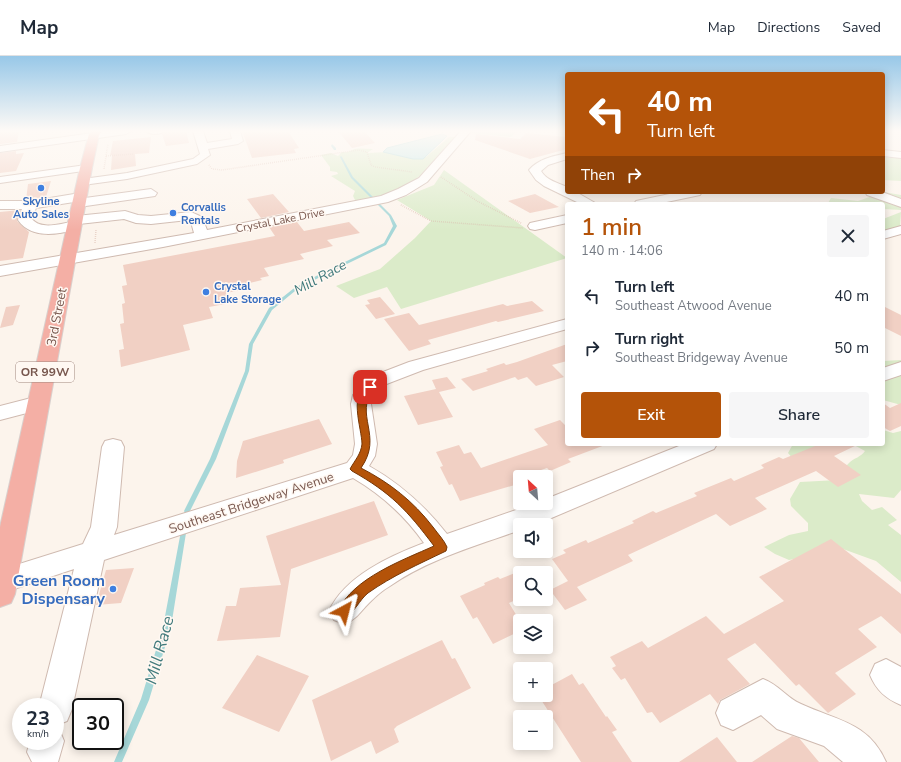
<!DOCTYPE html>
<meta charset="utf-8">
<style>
body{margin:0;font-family:"Nunito Sans",sans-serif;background:#f6f6f7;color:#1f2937;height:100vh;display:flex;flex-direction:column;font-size:15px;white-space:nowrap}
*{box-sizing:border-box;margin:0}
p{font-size:13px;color:#747a83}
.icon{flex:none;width:22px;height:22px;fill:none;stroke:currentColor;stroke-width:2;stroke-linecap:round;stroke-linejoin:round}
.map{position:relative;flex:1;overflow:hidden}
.sheet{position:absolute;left:565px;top:146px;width:320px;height:244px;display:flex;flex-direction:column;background:#fff;border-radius:4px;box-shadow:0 2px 10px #0003}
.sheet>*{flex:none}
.banner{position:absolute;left:565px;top:16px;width:320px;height:122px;border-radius:4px;box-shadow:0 2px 10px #0003;background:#b45309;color:#fff;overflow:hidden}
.needle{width:26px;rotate:334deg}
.tools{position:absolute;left:513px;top:414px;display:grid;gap:8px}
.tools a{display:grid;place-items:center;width:40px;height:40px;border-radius:4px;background:#fff;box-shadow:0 2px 10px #0003;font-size:20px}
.speed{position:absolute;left:12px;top:642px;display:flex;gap:8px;font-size:20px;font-weight:700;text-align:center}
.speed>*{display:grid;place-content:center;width:52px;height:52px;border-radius:50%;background:#fff;box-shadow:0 2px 10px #0003;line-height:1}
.speed small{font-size:10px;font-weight:400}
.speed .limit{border:2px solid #111;border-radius:6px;background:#fff;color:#111}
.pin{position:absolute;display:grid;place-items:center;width:34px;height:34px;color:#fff;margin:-17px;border-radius:8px;box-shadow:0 2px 6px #0006}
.me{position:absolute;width:44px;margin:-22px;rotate:38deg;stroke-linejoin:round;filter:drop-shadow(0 0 3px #0008)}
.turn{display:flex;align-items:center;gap:14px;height:84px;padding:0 16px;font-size:18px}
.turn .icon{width:52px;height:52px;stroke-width:2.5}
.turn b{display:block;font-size:28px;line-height:34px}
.then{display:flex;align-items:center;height:38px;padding:0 16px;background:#0003;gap:8px;font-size:15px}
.round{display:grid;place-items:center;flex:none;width:42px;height:42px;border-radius:4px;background:#f6f6f7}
.summary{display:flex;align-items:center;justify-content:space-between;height:68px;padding:0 16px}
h1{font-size:24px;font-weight:600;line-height:30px;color:#b45309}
.primary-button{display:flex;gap:8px;margin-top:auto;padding:8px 16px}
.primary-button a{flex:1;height:46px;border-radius:4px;background:#b45309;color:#fff;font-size:16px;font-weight:600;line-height:46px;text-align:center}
.primary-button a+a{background:#f6f6f7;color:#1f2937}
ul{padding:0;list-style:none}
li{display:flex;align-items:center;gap:12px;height:52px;padding:0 16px}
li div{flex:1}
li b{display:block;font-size:15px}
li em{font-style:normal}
header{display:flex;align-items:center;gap:24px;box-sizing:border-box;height:56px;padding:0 20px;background:#fff;border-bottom:1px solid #e0e1e3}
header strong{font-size:19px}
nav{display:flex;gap:22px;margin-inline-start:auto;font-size:14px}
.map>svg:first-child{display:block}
.green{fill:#dbebc9}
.water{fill:#c0e6e7;stroke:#a6d7d8}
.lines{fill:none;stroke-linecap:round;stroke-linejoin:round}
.stream{fill:#a6d7d8;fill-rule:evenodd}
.building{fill:#f1d0c4}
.minor-casing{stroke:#cfbab0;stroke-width:2}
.highway-casing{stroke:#d9d0cd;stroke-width:2}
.path{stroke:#d7b3a6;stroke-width:1.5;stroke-dasharray:0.5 1.5;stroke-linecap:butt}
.minor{fill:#fff;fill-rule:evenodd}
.highway{fill:#f4afa5;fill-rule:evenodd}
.route{fill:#b45309;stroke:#753606}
.shop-dot{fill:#3f7fe0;stroke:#fff8f2;stroke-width:1.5}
.labels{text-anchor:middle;stroke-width:3;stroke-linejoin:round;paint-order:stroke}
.far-shop-label{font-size:11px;font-weight:bold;fill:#366cbe;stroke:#fff8f2;text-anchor:start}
.far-street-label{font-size:11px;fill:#78574e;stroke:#fff8f2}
.shield{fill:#fff8f2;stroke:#a0877f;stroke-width:1}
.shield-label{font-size:12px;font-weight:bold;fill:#78574e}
.street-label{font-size:13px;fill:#78574e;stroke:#fff8f2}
.water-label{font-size:14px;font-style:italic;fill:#417a7c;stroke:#fff8f2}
.near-shop-label{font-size:16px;font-weight:bold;fill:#366cbe;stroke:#fff8f2;text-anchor:end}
.near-water-label{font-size:17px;font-style:italic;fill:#417a7c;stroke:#fff8f2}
</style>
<header>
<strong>Map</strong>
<nav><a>Map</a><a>Directions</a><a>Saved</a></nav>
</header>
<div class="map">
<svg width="901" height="706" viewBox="0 0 901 706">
<rect width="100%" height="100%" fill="#fcf4ec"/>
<path class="green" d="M474 75H517L511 81 471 77Z
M449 81H457L446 101 435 103 441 105 439 108 428 110C418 127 386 141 367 145 363 146 358 144 355 144L353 140 355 135 331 120 338 118 337 116 330 115V111L321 99 331 97 338 100 342 96C348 97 349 95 355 93 360 92 367 93 373 93L367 97 387 96 426 101Z
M883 100 888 102H901V125L883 124Z
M444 114 567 202 401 253 387 231 354 242 336 230 380 213 415 182 431 165 397 144 434 129Z
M884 136 901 139V154L883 153V148H824L828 147 831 142 858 145Z
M901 156 900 171 883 176V163Z
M901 304V349L883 344V305Z
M883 374 893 377 901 375V434L894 442 859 438 862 445 872 454 882 451 897 464 888 469 901 479V526L876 505 843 493 789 504 775 498 764 491 789 479 808 475V467L791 450 790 443 800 426 838 424C843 419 844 411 849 407 854 402 861 401 865 395L854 389 828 388H883Z
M793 388H814L816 391 794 404 788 397Z"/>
<path class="water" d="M442 78 447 80 423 103H413L383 96 387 92Z"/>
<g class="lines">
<path class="stream" d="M332 88 336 92V94H334L331 90Z
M341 100 342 101 353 121 391 159 397 170 386 189 320 221 295 235 272 254 253 288 249 315 216 403 189 457H185L184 455 210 403 245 315 249 288 269 252 293 233 318 219 384 187 393 170 389 160 351 122 340 101Z
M181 475H185L186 477 171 571 149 644 122 706H114L141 643 163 571Z"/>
</g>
<path class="building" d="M0 75H19L17 86 0 88Z
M165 75H186L189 87 166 90 162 78Z
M242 75H288L299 92 294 93 296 97 252 102Z
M338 75H364L375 87 352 92Z
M526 77 567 81V93L530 103 475 84 476 78 520 83Z
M151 81 149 97 135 98 136 110 111 114 112 99 110 100 113 85Z
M16 95V98L24 97 16 115 0 117V97Z
M51 125 46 141 26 144 28 128Z
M273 138 289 156 261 162 247 143Z
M535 138 559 151 530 157 508 145Z
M20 154 17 165 29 176 23 202 0 205V156Z
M297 166 304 175 349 166 360 177 327 184 333 190 300 198 304 203 264 212 269 220 260 222 262 224 245 228 247 233 226 237 231 247 209 251 213 262 183 269 190 294 121 311 119 294 124 293 120 268 124 267 122 248 125 247 122 230 127 229 123 209 275 180 269 171Z
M380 241 395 258 376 263 365 249 370 248 367 244Z
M532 245 544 255 498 266 496 265 428 284 431 288 409 295 384 263 409 257 419 269 503 248 507 250Z
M20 249 13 269 0 272 6 251Z
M883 250 901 259V280L883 271Z
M567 288V305L552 309 564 321 536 330 527 321 518 324 515 321 473 335 461 323 488 315 486 313 504 307 506 309 517 306Z
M447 321 456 332 439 336 453 361 418 369 404 340 436 333 432 324Z
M883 347 890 352 901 347V370L890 375 883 371Z
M319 363 332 388 283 404 284 407 236 422 237 405 243 385Z
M560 364 567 371V388H605V389L568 403 571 406 550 415 547 412 520 421 515 424 518 428 460 445 452 428 449 429 440 411 443 410 436 396 459 389 464 398 471 396 481 412 548 389 534 373Z
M820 388H859L834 400 861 419 838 431 816 415 755 442 767 453 730 470 716 458 628 499 633 505 577 531 587 544 565 554 550 534 568 525 552 503 566 497 563 494 586 484 588 487 634 467 632 465 653 455 656 457 697 440 694 437 731 422 734 425 764 412 761 409 779 401 783 403Z
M374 445 388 479 291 513 280 581 217 585 226 550H236L240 532 281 529 266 480Z
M831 483 901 538V578L881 560 858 573 877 591 835 617 856 638 828 657 799 628 796 630 755 587 727 603 750 628 720 644 718 648 710 638 660 667 652 656 647 657 625 622 621 624 612 612 616 610 610 601 642 585 648 592 706 560 724 578 784 545 759 521Z
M134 512 121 547 96 549 106 514Z
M515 517 520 524V542L509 547 520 565V575L493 588 477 561 473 563 460 540 485 529 484 527 498 521 500 523Z
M442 584 452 603 455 602 471 632 397 670 394 673 399 686 376 698 371 685 331 705 312 644Z
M257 599 309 620 279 676 222 652Z
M572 618 579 629 583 627 606 661 607 660 617 674 612 676 632 706H581L538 639H546V632Z
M792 680 799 682 819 706H752Z
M717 681 737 706H679Z"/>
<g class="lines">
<g class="minor-casing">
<path id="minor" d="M107 75H131L126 78 0 96V90Z
M146 75H164C160 79 150 79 146 75Z
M193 75H203L207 87 232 83 230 75H240L243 85 238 88 208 93 210 99 197 108 127 123 83 129 77 126 83 123 127 117 193 103 200 98Z
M461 75H471L427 126 406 139 388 146 163 191 0 220V210L194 177 191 166 188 164 151 168 136 167 124 163 79 168 81 170 79 173C59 178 32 184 18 164L22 153H0V145H32L80 137 84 138 85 142 151 133 157 137 155 140 79 151 75 150 74 146 36 152 32 163C41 174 59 168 71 166L69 164 71 161 76 160 125 155 138 159 151 160 191 156 202 161 207 174 381 140 398 133 419 122Z
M883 94 901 96V102L883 100Z
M567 97V103L548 109 541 115C546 124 558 127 567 131V136H576L597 148H581L544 130 536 124 529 114C538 103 554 100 567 97Z
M86 109 92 112 90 114 0 127V121Z
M679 136H702L700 139 657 148H634L636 145Z
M865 136H882L901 143V151L867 139Z
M567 159V167L535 174 530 173 528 170 530 167Z
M901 170V178L883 183V175Z
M567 263V273L423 314 384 329 373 341 371 348 377 388 375 400 369 410C401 428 425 450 447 478L536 447H546V443L684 388H717L714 393 542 466 534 469H520V474C476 490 429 503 390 530 383 534 375 541 369 547 360 556 356 564 344 568L334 564 329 555C345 520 390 500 424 487 405 460 382 439 353 422L104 504 72 653 67 665 55 670V651H39L74 513 2 537 0 536V514L83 488 91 471 102 391 105 385 113 383 121 385 124 391 117 471 114 479 347 407 353 399 355 388 351 348 353 339 370 321 409 306Z
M901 306V319L883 325V312Z
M39 340 46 342 49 347 46 352 0 364V350Z
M886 603 901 611V649C886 643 876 634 870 619L875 608Z
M763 623C779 629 787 642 801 648 835 664 869 666 886 706H843L824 690 777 673 761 659 733 674 721 669 716 657 721 645Z
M55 671 59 673 64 685 58 706H32L27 696 30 685H55Z"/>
</g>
<g class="highway-casing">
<path id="highway" d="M92 75H102L99 79 92 112 15 538 11 547 0 551V471L80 112 89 78Z"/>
</g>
<path class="path" d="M106 100 133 98
M209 109 212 113 222 114 359 94 367 96 371 109 375 111 412 116
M104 113 108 88
M441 121 477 145 521 167
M401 149 431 165 523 172
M95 187 96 174"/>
<use href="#minor" class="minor"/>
<use href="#highway" class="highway"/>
</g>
<linearGradient id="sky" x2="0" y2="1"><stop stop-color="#98c8e8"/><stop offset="0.43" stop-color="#fefaf6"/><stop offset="1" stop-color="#fefaf6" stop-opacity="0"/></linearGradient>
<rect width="901" height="174" fill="url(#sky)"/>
<path class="route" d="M370 328 374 331C353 360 384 379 361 412 390 427 413 445 433 471 438 478 444 484 447 491L446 495C419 508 392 520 368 537 359 544 355 557 344 561L340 559 338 555C353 522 403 504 434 490 407 454 391 437 352 415L350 413C355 404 361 398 362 388 362 373 347 334 370 328Z"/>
<g class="shop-dot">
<circle cx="41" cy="132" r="4"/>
<circle cx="173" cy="157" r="4"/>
<circle cx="206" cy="236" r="4"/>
<circle cx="113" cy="533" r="4"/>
</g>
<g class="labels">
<g class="far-shop-label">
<text x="41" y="149" text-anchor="middle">Skyline<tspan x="41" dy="13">Auto Sales</tspan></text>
<text x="181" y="155">Corvallis<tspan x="181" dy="13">Rentals</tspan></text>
<text x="214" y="234">Crystal<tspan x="214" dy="13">Lake Storage</tspan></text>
</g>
<g class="far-street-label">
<text transform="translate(280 164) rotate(-11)" y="4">Crystal Lake Drive</text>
</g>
<rect class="shield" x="16" y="306" width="58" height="20" rx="3"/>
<g class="shield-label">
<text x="45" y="320">OR 99W</text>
</g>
<g class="street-label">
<text transform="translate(56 261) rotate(-79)" y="5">3rd Street</text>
<text transform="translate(251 446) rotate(-18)" y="5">Southeast Bridgeway Avenue</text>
</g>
<g class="water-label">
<text transform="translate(320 221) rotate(-29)" y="5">Mill Race</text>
</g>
<g class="near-shop-label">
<text x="105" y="530">Green Room<tspan x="105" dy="18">Dispensary</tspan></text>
</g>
<g class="near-water-label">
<text transform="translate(159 594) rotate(-75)" y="6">Mill Race</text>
</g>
</g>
</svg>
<div class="tools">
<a><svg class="needle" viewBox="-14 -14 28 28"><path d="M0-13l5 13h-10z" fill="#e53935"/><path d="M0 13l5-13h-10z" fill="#747a83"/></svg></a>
<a><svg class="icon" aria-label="sound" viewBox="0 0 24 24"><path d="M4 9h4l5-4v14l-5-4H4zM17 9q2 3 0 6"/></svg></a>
<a><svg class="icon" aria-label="search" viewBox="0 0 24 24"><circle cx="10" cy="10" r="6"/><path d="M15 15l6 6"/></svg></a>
<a><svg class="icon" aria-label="layers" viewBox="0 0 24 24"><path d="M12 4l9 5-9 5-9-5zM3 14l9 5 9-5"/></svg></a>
<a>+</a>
<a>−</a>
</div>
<div class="speed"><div>23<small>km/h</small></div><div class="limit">30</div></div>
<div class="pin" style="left:370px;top:331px;background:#d93025"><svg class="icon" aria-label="arrive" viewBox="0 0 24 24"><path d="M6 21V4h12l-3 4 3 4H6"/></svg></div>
<svg class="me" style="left:344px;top:555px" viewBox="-20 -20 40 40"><path d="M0-17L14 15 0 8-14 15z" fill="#b45309" stroke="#fff" stroke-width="4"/></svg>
<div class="banner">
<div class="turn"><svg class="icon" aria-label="left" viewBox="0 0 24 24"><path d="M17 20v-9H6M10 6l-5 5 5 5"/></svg><div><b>40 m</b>Turn left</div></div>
<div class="then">Then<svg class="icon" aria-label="right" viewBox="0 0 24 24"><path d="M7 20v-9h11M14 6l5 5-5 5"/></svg></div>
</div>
<section class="sheet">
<div class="summary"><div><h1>1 min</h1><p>140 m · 14:06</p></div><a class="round"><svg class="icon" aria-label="close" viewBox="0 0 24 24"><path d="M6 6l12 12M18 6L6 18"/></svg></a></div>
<ul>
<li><svg class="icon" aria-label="left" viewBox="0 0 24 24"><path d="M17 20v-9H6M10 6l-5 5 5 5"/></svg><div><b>Turn left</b><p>Southeast Atwood Avenue</p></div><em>40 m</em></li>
<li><svg class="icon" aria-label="right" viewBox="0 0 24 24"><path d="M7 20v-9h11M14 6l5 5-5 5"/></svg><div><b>Turn right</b><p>Southeast Bridgeway Avenue</p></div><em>50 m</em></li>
</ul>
<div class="primary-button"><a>Exit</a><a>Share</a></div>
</section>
</div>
